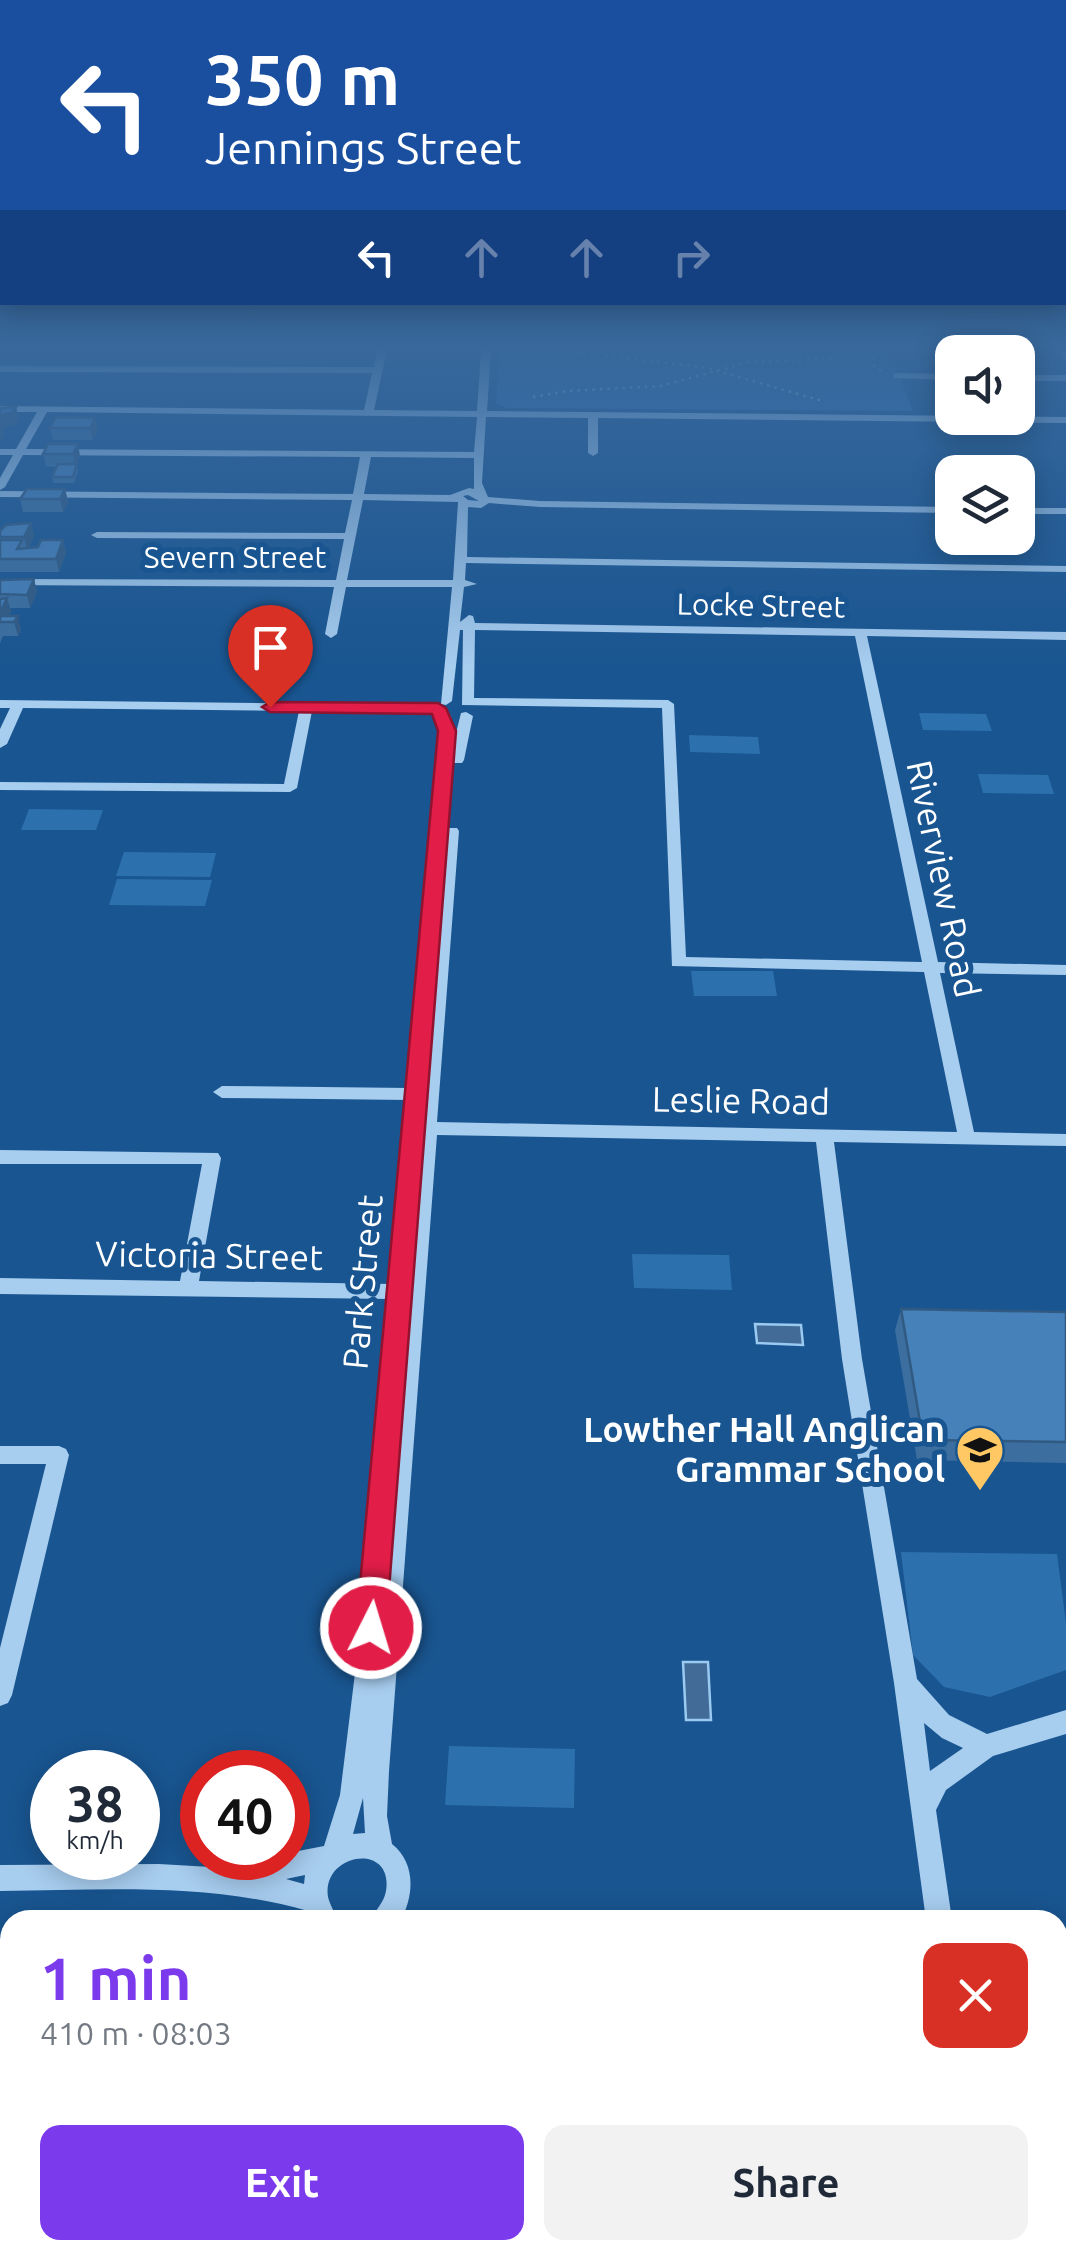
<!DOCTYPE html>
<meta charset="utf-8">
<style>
body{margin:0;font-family:Ubuntu,sans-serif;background:#f2f2f3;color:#1f2937;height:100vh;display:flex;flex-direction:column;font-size:38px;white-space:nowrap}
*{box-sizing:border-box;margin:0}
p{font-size:32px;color:#747a83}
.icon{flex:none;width:55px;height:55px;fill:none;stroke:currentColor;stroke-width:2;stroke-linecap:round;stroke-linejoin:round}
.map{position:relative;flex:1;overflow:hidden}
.sheet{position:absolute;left:0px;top:1910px;width:1068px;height:350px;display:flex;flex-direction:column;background:#fff;border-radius:30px 30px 0 0;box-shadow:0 5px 25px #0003}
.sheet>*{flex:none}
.guide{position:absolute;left:0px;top:0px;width:1068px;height:305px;box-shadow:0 5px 25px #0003;background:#1a4fa0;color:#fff;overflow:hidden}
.tools{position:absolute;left:935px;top:335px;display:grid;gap:20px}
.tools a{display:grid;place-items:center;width:100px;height:100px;border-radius:20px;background:#fff;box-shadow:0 5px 25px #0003;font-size:50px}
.speed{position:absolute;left:30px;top:1750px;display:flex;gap:20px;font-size:50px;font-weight:700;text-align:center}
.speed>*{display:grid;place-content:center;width:130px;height:130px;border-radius:50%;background:#fff;box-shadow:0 5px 25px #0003;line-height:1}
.speed small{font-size:25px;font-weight:400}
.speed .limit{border:15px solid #d22;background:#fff;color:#111}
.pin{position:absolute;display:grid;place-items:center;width:85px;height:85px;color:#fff;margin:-102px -42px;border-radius:50% 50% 50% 0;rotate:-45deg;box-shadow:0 0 10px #0007}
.pin .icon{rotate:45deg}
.me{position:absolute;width:110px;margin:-55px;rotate:5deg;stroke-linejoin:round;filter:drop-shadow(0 0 8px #0008)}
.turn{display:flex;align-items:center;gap:35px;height:210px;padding:0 40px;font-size:45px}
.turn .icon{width:130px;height:130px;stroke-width:2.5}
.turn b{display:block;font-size:70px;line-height:85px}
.lanes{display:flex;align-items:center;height:95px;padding:0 40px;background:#0003;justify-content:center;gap:50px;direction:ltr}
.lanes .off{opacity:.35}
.round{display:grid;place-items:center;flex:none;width:105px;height:105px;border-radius:20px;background:#f2f2f3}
.summary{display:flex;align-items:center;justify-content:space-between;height:170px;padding:0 40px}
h1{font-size:60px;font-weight:700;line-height:75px;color:#7c3aed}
.button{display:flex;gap:20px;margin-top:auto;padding:20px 40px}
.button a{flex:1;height:115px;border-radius:20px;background:#7c3aed;color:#fff;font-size:40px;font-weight:700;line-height:115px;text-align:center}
.button a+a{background:#f2f2f3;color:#1f2937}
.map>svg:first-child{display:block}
.green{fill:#2c70ae}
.water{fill:#426c97;stroke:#9ac9f1;stroke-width:2.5}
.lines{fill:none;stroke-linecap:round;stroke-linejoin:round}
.path-far1{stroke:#a7cdef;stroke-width:2.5;stroke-dasharray:2.5 5;stroke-linecap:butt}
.path{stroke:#a7cdef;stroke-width:8;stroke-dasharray:8 11;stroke-linecap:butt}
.minor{fill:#a7cdef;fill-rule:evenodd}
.rail-casing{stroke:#fff;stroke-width:15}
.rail{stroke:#195590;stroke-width:11;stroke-dasharray:34;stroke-linecap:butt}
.wall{fill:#3c6f9f}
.shaded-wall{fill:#315a82}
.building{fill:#4681b9;stroke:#315a82;stroke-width:2.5}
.route{fill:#e11d48;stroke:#92132f;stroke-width:2.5}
.labels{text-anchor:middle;stroke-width:10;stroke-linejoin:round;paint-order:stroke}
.far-street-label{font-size:30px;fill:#fff;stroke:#195590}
.street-label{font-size:35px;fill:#fff;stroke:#195590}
.poi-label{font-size:35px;font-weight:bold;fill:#fff;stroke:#195590;text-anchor:end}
</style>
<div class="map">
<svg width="1066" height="2260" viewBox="0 0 1066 2260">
<rect width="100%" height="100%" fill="#195590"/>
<path class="green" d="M500 350H889L913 411 506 408 496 403Z
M919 713 986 714 992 731 923 730Z
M689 735 758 737 760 754 690 752Z
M978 774 1048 775 1054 794 983 793Z
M29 809 103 810 96 830H21Z
M124 852 216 853 210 877 116 876Z
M117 879 212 880 205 906 109 905Z
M691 971H773L777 996H694Z
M632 1254 729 1255 732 1290 634 1288Z
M901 1552 1057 1554 1066 1623V1670L990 1697 944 1687 913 1655Z
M449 1746 575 1749 574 1808 445 1805Z
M1066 2196V2254L1055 2260H929L950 2250H1058V2199Z
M655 2250H745L726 2260H636Z"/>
<path class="water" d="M755 1324 801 1325 803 1345 757 1343Z
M683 1662H708L711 1720H686Z"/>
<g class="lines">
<path class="path-far1" d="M553 350 703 367 823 401
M876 350 873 364 882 372
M533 397 567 391 660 386 750 362 826 359 864 350"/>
<path class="path" d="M1058 2220H1066"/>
<path class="minor" d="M377 350H387L374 410 477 411 481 350H491L487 411 1066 417V423L598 418V453L593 456 588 453V418L486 417 482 483 488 497 540 501 952 507V513L540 507 489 503 481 508 468 507 467 557 1066 566V572L466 563 465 580 477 584 464 587 460 622 469 615 473 616 475 623 1066 632V640L867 636 938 962 1066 965V975L940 973 974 1132 1066 1134V1146L834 1142 862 1359 917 1679 949 1715 987 1734 1066 1710V1734L993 1756 946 1790 936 1810 952 1920H926L894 1683 842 1359 816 1142 437 1135 389 1771 387 1816 392 1844C416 1863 414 1895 401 1920H371C375 1910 384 1903 386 1891 394 1841 321 1853 328 1897 330 1905 335 1913 338 1920H312L308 1911C207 1882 104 1890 0 1891V1865L159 1864 228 1868 269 1858H288V1853L324 1846 340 1795 356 1665 390 1299 0 1294V1278L180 1281 202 1164H0V1150L218 1153 221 1158 199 1281 392 1284 409 1100 222 1098 213 1092 222 1086 410 1088 441 745 439 713 444 712 451 716 454 741 461 713 466 712 473 716 464 760 462 763H453L448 828H457L459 831 437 1122 957 1132 924 972 672 966 662 708 462 705 463 630H460L452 701 446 705 441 704 452 587H346L337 634 331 638 325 634 334 587 0 585V579L336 580 344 539 97 538 91 535 97 532 345 533 352 500 0 497V491L353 494 360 457 23 455 5 487 0 490V478L13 455H0V449H16L37 412H0V406L364 410 372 373 0 372V366L374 367ZM47 412 477 417 474 452 26 449ZM371 457 474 458V489L469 488 450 495 364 494ZM468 495 479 501 468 500 463 496ZM363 500 458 502 453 580H347ZM475 630 855 636 922 962 686 957 674 704 668 700 474 698ZM924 1723 942 1738 963 1748 930 1771ZM363 1798 365 1833 353 1834ZM305 1875 304 1884 286 1879Z
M1059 350H1066V360L1063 359Z
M897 373 952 374V380L894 378V374Z
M1018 375H1066V381H1018Z
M1018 508H1066V514H1018Z
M0 700 438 705 444 709 438 713 312 711 297 788 290 792 0 790V782L284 784 299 711 23 708 7 744 0 748V729L10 708H0Z
M0 1446H59L66 1449 69 1455 12 1695 8 1703 0 1706V1648L46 1464H0Z
M302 2250H359L358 2260H301Z
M577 2250H623L619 2260H573Z
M963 2250H993L994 2260H964Z"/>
<g class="rail-casing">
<path id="rail" d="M1058 2140 1066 2136
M1058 2172 1066 2168
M792 2260 813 2250
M862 2260 883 2250"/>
</g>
<use href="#rail" class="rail"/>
</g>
<path class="wall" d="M56 417 98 430 93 440H53L50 428Z
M48 444 80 456 76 464 78 471 74 483H53L52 477 57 467 46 466 43 454Z
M65 489 68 502 63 512H23L20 499Z
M31 523 34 536 28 548 63 540 66 553 59 572H0V531Z
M34 579 37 592 30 608H10L11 611 9 616 21 629 18 636H3L0 643V580Z
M901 1309 1066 1312V1463L917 1460 895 1330Z"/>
<path class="shaded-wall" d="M16 407 19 419 15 425 3 427 5 436 0 442V415Z
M95 418 98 430 93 440 90 428Z
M78 444 80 456 75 467 73 454Z
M65 489 68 502 63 512 60 499Z
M31 523 34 536 27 550 24 537Z
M63 540 66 553 59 572 56 559Z
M34 579 37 592 30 608 27 595Z
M7 598 11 611 5 622H0V613Z
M18 616 21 629 18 636 14 622Z"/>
<path class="building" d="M16 407 12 413 0 415V408Z
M56 417 95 418 90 428H50Z
M48 444H78L73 454H43Z
M58 464H77L73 477H52Z
M27 489H65L60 499H20Z
M31 523 24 537H0V531L6 525Z
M0 540H22L17 549 38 547 41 540H63L56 559H0Z
M34 579 27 595 0 594V580Z
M7 598 0 613V599Z
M0 616H18L14 622H0Z
M901 1309 1066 1312V1442L923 1440Z"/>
<linearGradient id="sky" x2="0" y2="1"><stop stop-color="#0e2f4f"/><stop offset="0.52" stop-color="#38689c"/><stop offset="1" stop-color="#38689c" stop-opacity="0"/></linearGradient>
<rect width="1066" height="667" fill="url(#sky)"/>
<path class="route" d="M438 703 446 708 456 731 386 1628 381 1637 371 1641 361 1637 356 1628 438 731 432 714 270 712 262 707 270 702Z"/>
<defs>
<g id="school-pin" transform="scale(2.5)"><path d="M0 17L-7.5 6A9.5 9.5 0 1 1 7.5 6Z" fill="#ffc865" stroke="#195590"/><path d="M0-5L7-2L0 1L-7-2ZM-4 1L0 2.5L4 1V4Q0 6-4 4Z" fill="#111"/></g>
</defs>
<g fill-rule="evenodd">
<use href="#school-pin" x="980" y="1450"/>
</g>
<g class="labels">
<g class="far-street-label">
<text x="235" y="568">Severn Street</text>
<text transform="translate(761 606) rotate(1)" y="10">Locke Street</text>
</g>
<g class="street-label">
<text transform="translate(943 879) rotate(78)" y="12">Riverview Road</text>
<text transform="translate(741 1101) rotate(1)" y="12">Leslie Road</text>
<text transform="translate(209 1256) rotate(1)" y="12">Victoria Street</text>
<text transform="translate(363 1282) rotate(-85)" y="12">Park Street</text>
</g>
<g class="poi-label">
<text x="945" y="1442">Lowther Hall Anglican<tspan x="945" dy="40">Grammar School</tspan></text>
</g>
</g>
</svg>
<div class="tools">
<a><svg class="icon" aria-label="sound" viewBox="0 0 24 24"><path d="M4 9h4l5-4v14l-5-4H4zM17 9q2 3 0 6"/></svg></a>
<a><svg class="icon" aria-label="layers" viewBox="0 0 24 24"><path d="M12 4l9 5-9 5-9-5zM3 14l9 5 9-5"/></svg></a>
</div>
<div class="speed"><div>38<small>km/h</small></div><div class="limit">40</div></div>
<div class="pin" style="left:270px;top:707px;background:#d93025"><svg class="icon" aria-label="arrive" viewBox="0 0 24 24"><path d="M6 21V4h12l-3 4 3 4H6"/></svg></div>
<svg class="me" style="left:371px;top:1628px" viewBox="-20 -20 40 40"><circle r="17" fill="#e11d48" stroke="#fff" stroke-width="3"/><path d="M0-11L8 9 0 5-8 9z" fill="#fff"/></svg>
<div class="guide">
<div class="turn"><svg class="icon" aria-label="left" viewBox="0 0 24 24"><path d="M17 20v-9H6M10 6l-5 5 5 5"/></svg><div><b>350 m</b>Jennings Street</div></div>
<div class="lanes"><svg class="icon" aria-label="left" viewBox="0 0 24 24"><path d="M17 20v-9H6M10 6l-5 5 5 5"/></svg><svg class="icon off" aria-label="ahead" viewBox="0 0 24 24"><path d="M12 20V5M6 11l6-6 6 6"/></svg><svg class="icon off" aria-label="ahead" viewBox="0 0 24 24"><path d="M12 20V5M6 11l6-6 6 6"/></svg><svg class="icon off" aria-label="right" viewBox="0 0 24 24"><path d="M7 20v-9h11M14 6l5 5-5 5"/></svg></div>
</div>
<section class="sheet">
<div class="summary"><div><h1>1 min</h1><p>410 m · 08:03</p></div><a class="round" style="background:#d93025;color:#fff"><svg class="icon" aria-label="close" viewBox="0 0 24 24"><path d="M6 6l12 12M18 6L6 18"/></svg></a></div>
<div class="button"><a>Exit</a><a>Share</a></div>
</section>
</div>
